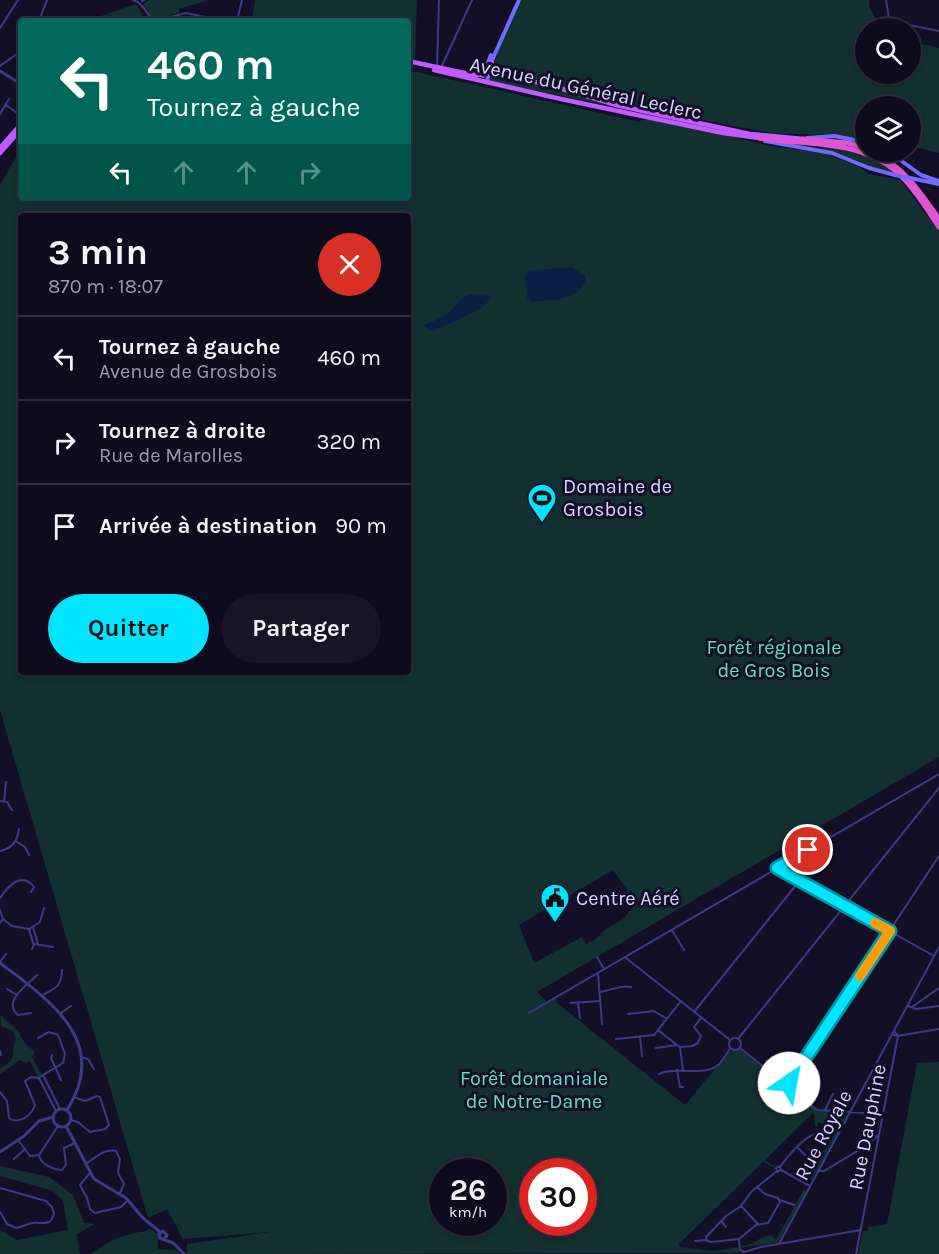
<!DOCTYPE html>
<html lang="fr">
<meta charset="utf-8">
<style>
body{margin:0;font-family:Karla,sans-serif;background:#171425;color:#f1f3f6;height:100vh;display:flex;flex-direction:column;font-size:22px;white-space:nowrap}
*{box-sizing:border-box;margin:0}
p{font-size:20px;color:#9b9ba3}
.icon{flex:none;width:33px;height:33px;fill:none;stroke:currentColor;stroke-width:2;stroke-linecap:round;stroke-linejoin:round}
.map{position:relative;flex:1;overflow:hidden}
.sheet{position:absolute;left:18px;top:213px;width:393px;height:462px;display:flex;flex-direction:column;background:#0e0b1c;border-radius:6px;box-shadow:0 3px 9px #0003,0 0 0 2px #2e2b3b}
.sheet>*{flex:none}
.hud{position:absolute;left:18px;top:18px;width:393px;height:183px;border-radius:6px;box-shadow:0 3px 9px #0003,0 0 0 2px #2e2b3b;background:#00695c;color:#fff;overflow:hidden}
.buttons{position:absolute;left:855px;top:18px;display:grid;gap:12px}
.buttons a{display:grid;place-items:center;width:66px;height:66px;border-radius:50%;background:#0e0b1c;box-shadow:0 3px 9px #0003,0 0 0 2px #2e2b3b;font-size:30px}
.speed{position:absolute;left:429px;top:1158px;display:flex;gap:12px;font-size:30px;font-weight:700;text-align:center}
.speed>*{display:grid;place-content:center;width:78px;height:78px;border-radius:50%;background:#0e0b1c;box-shadow:0 3px 9px #0003,0 0 0 2px #2e2b3b;line-height:1}
.speed small{font-size:15px;font-weight:400}
.speed .limit{border:9px solid #d22;background:#fff;color:#111}
.pin{position:absolute;display:grid;place-items:center;width:51px;height:51px;color:#fff;margin:-26px;border:3px solid #fff;border-radius:50%;box-shadow:0 2px 6px #0007}
.me{position:absolute;width:66px;margin:-33px;rotate:33deg;stroke-linejoin:round;filter:drop-shadow(0 0 4px #0008)}
.turn{display:flex;align-items:center;gap:21px;height:126px;padding:0 30px;font-size:27px}
.turn .icon{width:78px;height:78px;stroke-width:2.5}
.turn b{display:block;font-size:42px;line-height:51px}
.lanes{display:flex;align-items:center;height:57px;padding:0 30px;background:#0003;justify-content:center;gap:30px;direction:ltr}
.lanes .off{opacity:.35}
.round{display:grid;place-items:center;flex:none;width:63px;height:63px;border-radius:32px;background:#171425}
.summary{display:flex;align-items:center;justify-content:space-between;height:102px;padding:0 30px}
h1{font-size:36px;font-weight:700;line-height:45px}
.button{display:flex;gap:12px;margin-top:auto;padding:12px 30px}
.button a{flex:1;height:69px;border-radius:36px;background:#00e5ff;color:#111;font-size:24px;font-weight:700;line-height:69px;text-align:center}
.button a+a{background:#171425;color:#f1f3f6}
ul{padding:0;list-style:none}
li{display:flex;align-items:center;gap:18px;height:84px;padding:0 30px;border-top:2px solid #2e2b3b}
li div{flex:1}
li b{display:block;font-size:22px}
li em{font-style:normal}
.map>svg:first-child{display:block}
.green{fill:#12302f;fill-rule:evenodd}
.water{fill:#0a1f44}
.lines{fill:none;stroke-linecap:round;stroke-linejoin:round}
.minor{stroke:#3d3a85;stroke-width:2}
.tertiary{stroke:#3d3a85;stroke-width:3}
.secondary{stroke:#6f6bff;stroke-width:4}
.primary{stroke:#c25bff;stroke-width:4.5}
.trunk{stroke:#e055d1;stroke-width:5}
.secondary-bridge{stroke:#6f6bff;stroke-width:4}
.route-casing{stroke:#0095a6;stroke-width:15}
.route{stroke:#00e5ff;stroke-width:10}
.slow{stroke:#f59e0b;stroke-width:10}
.labels{text-anchor:middle;stroke-width:6;stroke-linejoin:round;paint-order:stroke}
.street-label{font-size:20px;fill:#d9d4ff;stroke:#130f26}
.poi-label{font-size:20px;fill:#d9d4ff;stroke:#130f26;text-anchor:start}
.park-label{font-size:20px;fill:#5fe0c0;stroke:#130f26}
</style>
<div class="map">
<svg width="939" height="1254" viewBox="0 0 939 1254">
<rect width="100%" height="100%" fill="#130f26"/>
<path class="green" d="M149 0H209L179 9V13L157 19 151 17 143 4Z
M255 0H417L415 60 408 58V21H252Z
M520 0H870L869 6 881 28H866V74H910L911 41 939 48V153L911 146 910 106H866L865 140C831 131 795 137 761 131 673 116 587 94 501 71L494 65 501 43Z
M136 4 143 15 141 18 143 21H86Z
M408 70 640 122 641 120 653 119 772 146 824 153 858 166 869 174 900 180 939 231V757L537 992 547 1002 556 999 557 1003 685 1105 728 1053 739 1049 817 1110 816 1111 844 1113 847 1115 812 1180 809 1179 836 1129 818 1122 817 1127 815 1126 814 1112 765 1160 774 1166 776 1164 774 1170 773 1167 763 1162 679 1244 680 1247 714 1251 738 1247 739 1253 187 1254V1244L270 1232 183 1239 167 1209 148 1218 0 710V184L21 149V198H408ZM21 216H408V672H21ZM613 870 635 901V905L623 919 605 930 594 940 586 944 582 937 534 963 519 925ZM442 1172H494V1222H442ZM532 1172H584V1222H532Z
M491 76 506 78 561 90 624 109 490 81Z
M815 147C843 149 870 153 892 172L873 168 845 156Z
M3 1016C6 1023 14 1025 18 1031 23 1040 25 1046 35 1051L32 1057 42 1075 38 1077 30 1061 26 1063 20 1060 0 1074V1068C19 1059 10 1055 16 1039L13 1031 1 1026 0 1017Z
M939 1062V1254H858L863 1231H868V1227L887 1224 917 1063Z
M0 1166 49 1177 73 1195 84 1223 95 1224 77 1234 80 1254H0V1230L17 1240 68 1230 63 1201 53 1191 0 1176Z
M804 1189 806 1193 778 1242 741 1248V1246C755 1245 758 1237 771 1235L775 1239 777 1238Z
M149 1229 158 1234V1249L176 1250 180 1254H91C104 1244 119 1236 135 1233 141 1231 144 1233 149 1229Z"/>
<path class="water" d="M572 267 585 276V283C575 302 551 299 532 302L527 298 525 276 528 271Z
M473 294 489 295 492 297 481 309 433 331 424 326C431 321 439 320 446 315 457 307 458 297 473 294Z"/>
<g class="lines">
<path class="minor" d="M133 0C144 3 146 15 155 21L186 13 225 21
M886 0 889 18 894 22 939 31
M142 1 144 0
M39 21 47 0
M190 21 192 14
M237 21 242 0
M0 28 18 0
M0 66 21 51
M437 68 439 0
M441 68 472 0
M6 105 21 116
M0 114 9 99
M0 801 7 802 12 810
M4 801 6 782
M17 842 25 847 29 855
M0 851C13 848 17 842 19 829
M777 868 934 956
M0 898C8 886 22 871 34 887L31 892
M0 910 3 919 0 923
M3 919 12 926 29 929 40 922 44 908
M33 927 38 944
M29 929 33 943
M672 930 684 950
M32 949 34 944 53 947
M597 957 604 969
M626 958 730 1040
M0 962 6 954
M598 973 602 1024
M7 989 17 995
M600 992C609 991 623 984 631 987
M43 995C57 987 61 987 62 970
M571 1003 600 1001
M578 1003 580 1018
M908 1006 916 1009 939 1006
M912 1007 939 988
M694 1012 829 844V837
M31 1013 18 1015C1 1001 29 984 37 975
M61 1013 71 1006
M529 1013 939 774
M628 1014 654 1011 667 1019
M658 1030 677 1045
M892 1034 897 1036 939 1029
M640 1036 642 1056
M729 1044a6 6 0 1 1 12 0a6 6 0 1 1-12 0Z
M38 1038 49 1032 58 1035 65 1054 63 1063 43 1075
M616 1039 654 1035 681 1001
M738 1039 939 788
M680 1047 683 1071
M656 1048 677 1045 680 1047 692 1046 698 1043 701 1036 694 1027 701 1018
M740 1048 817 1110 883 1114
M0 1051 1 1055
M52 1055 51 1058 61 1080
M81 1057 88 1059 94 1069
M677 1070 680 1087H683
M659 1074C675 1066 705 1077 718 1065 723 1061 726 1054 730 1049
M39 1078 56 1111
M787 1086 939 856
M0 1092 7 1101 9 1118C19 1125 31 1116 35 1105L25 1081 31 1077 39 1078 43 1075 60 1109
M825 1110 833 1094
M71 1120 78 1122 90 1132 105 1129 109 1125 100 1097 97 1096 85 1101 74 1097
M18 1140 30 1156 39 1155
M797 1147 805 1155 814 1159
M39 1155C40 1164 54 1170 62 1170L66 1165 64 1148 75 1143
M39 1155 58 1126
M14 1159 25 1149
M85 1164C95 1159 103 1148 116 1151L120 1159 118 1173 124 1184 120 1193
M779 1166 781 1169 778 1172 776 1168Z
M780 1167C786 1158 804 1136 816 1134 820 1133 825 1137 829 1139
M781 1170 810 1186
M818 1171H824L864 1147 879 1135
M89 1174 80 1185 87 1198 90 1209 95 1213 121 1207 128 1200
M0 1188 46 1201 52 1207 54 1214C50 1227 43 1222 32 1223 26 1224 22 1227 16 1228L7 1224 0 1212
M780 1200 794 1205
M741 1206 758 1224
M721 1221 726 1227
M739 1239 711 1242 707 1241 706 1237 726 1216 741 1206 751 1192 777 1171
M695 1241 706 1240
M779 1244 939 947
M744 1252 761 1247 861 1230
M744 1252 740 1250 739 1239 756 1225 768 1223 780 1202 778 1198 765 1194 757 1187
M856 1254 898 1036 895 1032"/>
<path class="tertiary" d="M0 71 21 84
M0 963C49 1000 111 1041 67 1110
M53 1118a9 9 0 1 1 18 0a9 9 0 1 1-18 0Z
M66 1126 94 1179 126 1198 143 1218 160 1232
M0 1152 24 1136 39 1121 53 1117
M164 1239 167 1235 163 1231 159 1234 160 1238 173 1243 184 1254"/>
<path class="secondary" d="M483 76 491 55
M487 82 490 65 519 0
M807 138 834 136 866 142
M765 141 832 153 869 168 895 175
M889 152 921 175 939 181
M915 179 939 184"/>
<path class="primary" d="M408 61 474 75 502 74 556 87 620 106 680 119 750 134 803 139
M491 61 494 68 500 73
M434 70 561 99 723 133 759 138
M0 148 21 124
M0 153 21 129"/>
<path class="trunk" d="M759 138C809 146 864 138 903 178 917 192 928 211 939 227
M803 139 848 143 866 148
M873 152C904 167 920 192 939 219"/>
<path class="secondary-bridge" d="M895 175 915 179"/>
</g>
<g class="lines">
<g class="route-casing">
<path id="route" d="M789 1083 890 931 777 868 808 850"/>
</g>
<use href="#route" class="route"/>
<path class="slow" d="M860 976 890 931 875 923"/>
</g>
<defs>
<g id="stadium-pin" transform="scale(1.5)"><path d="M0 17L-7.5 6A9.5 9.5 0 1 1 7.5 6Z" fill="#00e5ff" stroke="#130f26"/><path d="M0-5a6.5 5 0 1 0 0 10a6.5 5 0 1 0 0-10ZM-3.5-1.8h7v3.6h-7Z" fill="#111"/></g>
<g id="civic-pin" transform="scale(1.5)"><path d="M0 17L-7.5 6A9.5 9.5 0 1 1 7.5 6Z" fill="#00e5ff" stroke="#130f26"/><path d="M-.6-6.5H3V-4.5H.6V-3L4-1V1h2V6H-6V1h2V-1L-.6-3ZM-1.2 2.5V6h2.4V2.5Z" fill="#111"/></g>
</defs>
<g fill-rule="evenodd">
<use href="#stadium-pin" x="542" y="498"/>
<use href="#civic-pin" x="555" y="898"/>
</g>
<g class="labels">
<g class="street-label">
<text transform="translate(586 88) rotate(12)" y="7">Avenue du Général Leclerc</text>
<text transform="translate(867 1127) rotate(-79)" y="7">Rue Dauphine</text>
<text transform="translate(823 1135) rotate(-62)" y="7">Rue Royale</text>
</g>
<g class="poi-label">
<text x="563" y="493">Domaine de<tspan x="563" dy="23">Grosbois</tspan></text>
<text x="576" y="905">Centre Aéré</text>
</g>
<g class="park-label">
<text x="774" y="654">Forêt régionale<tspan x="774" dy="23">de Gros Bois</tspan></text>
<text x="534" y="1085">Forêt domaniale<tspan x="534" dy="23">de Notre-Dame</tspan></text>
</g>
</g>
</svg>
<div class="buttons">
<a><svg class="icon" aria-label="search" viewBox="0 0 24 24"><circle cx="10" cy="10" r="6"/><path d="M15 15l6 6"/></svg></a>
<a><svg class="icon" aria-label="layers" viewBox="0 0 24 24"><path d="M12 4l9 5-9 5-9-5zM3 14l9 5 9-5"/></svg></a>
</div>
<div class="speed"><div>26<small>km/h</small></div><div class="limit">30</div></div>
<div class="pin" style="left:808px;top:850px;background:#d93025"><svg class="icon" aria-label="arrive" viewBox="0 0 24 24"><path d="M6 21V4h12l-3 4 3 4H6"/></svg></div>
<svg class="me" style="left:789px;top:1083px" viewBox="-20 -20 40 40"><circle r="19" fill="#fff"/><path d="M0-13L10 11 0 6-10 11z" fill="#00e5ff"/></svg>
<div class="hud">
<div class="turn"><svg class="icon" aria-label="left" viewBox="0 0 24 24"><path d="M17 20v-9H6M10 6l-5 5 5 5"/></svg><div><b>460 m</b>Tournez à gauche</div></div>
<div class="lanes"><svg class="icon" aria-label="left" viewBox="0 0 24 24"><path d="M17 20v-9H6M10 6l-5 5 5 5"/></svg><svg class="icon off" aria-label="ahead" viewBox="0 0 24 24"><path d="M12 20V5M6 11l6-6 6 6"/></svg><svg class="icon off" aria-label="ahead" viewBox="0 0 24 24"><path d="M12 20V5M6 11l6-6 6 6"/></svg><svg class="icon off" aria-label="right" viewBox="0 0 24 24"><path d="M7 20v-9h11M14 6l5 5-5 5"/></svg></div>
</div>
<section class="sheet">
<div class="summary"><div><h1>3 min</h1><p>870 m · 18:07</p></div><a class="round" style="background:#d93025;color:#fff"><svg class="icon" aria-label="close" viewBox="0 0 24 24"><path d="M6 6l12 12M18 6L6 18"/></svg></a></div>
<ul>
<li><svg class="icon" aria-label="left" viewBox="0 0 24 24"><path d="M17 20v-9H6M10 6l-5 5 5 5"/></svg><div><b>Tournez à gauche</b><p>Avenue de Grosbois</p></div><em>460 m</em></li>
<li><svg class="icon" aria-label="right" viewBox="0 0 24 24"><path d="M7 20v-9h11M14 6l5 5-5 5"/></svg><div><b>Tournez à droite</b><p>Rue de Marolles</p></div><em>320 m</em></li>
<li><svg class="icon" aria-label="arrive" viewBox="0 0 24 24"><path d="M6 21V4h12l-3 4 3 4H6"/></svg><div><b>Arrivée à destination</b></div><em>90 m</em></li>
</ul>
<div class="button"><a>Quitter</a><a>Partager</a></div>
</section>
</div>
